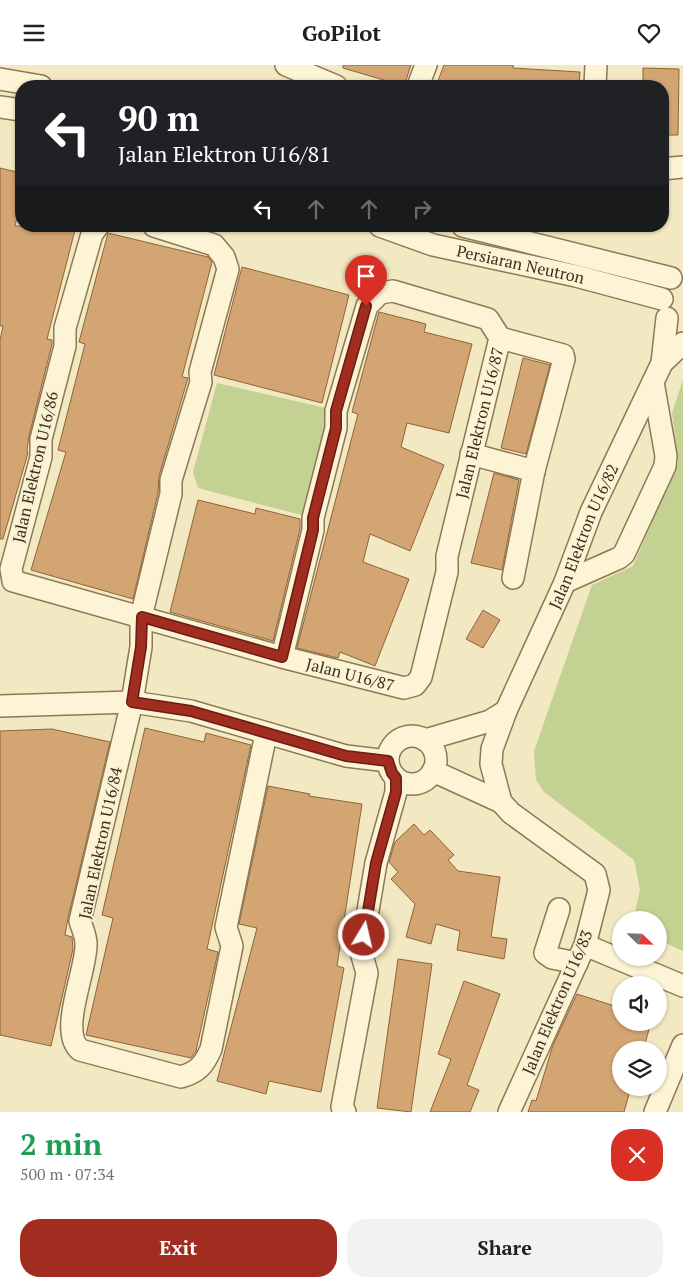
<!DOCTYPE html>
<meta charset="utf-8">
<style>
body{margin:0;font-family:"PT Serif",serif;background:#f2f2f2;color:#202124;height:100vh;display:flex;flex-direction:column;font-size:19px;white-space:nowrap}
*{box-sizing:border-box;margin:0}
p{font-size:16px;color:#757577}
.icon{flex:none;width:28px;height:28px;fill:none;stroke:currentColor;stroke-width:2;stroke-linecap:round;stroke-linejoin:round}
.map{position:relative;height:1047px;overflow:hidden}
.side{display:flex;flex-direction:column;background:#fff;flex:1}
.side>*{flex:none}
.top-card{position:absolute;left:15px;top:15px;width:654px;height:152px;border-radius:20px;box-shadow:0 1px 4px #0004;background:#202124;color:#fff;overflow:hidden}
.needle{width:32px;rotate:113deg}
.controls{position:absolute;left:612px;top:846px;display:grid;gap:10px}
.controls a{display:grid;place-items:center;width:55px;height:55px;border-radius:50%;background:#fff;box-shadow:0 1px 4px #0004;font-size:25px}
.pin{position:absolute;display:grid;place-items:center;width:42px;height:42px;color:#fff;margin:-51px -21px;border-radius:50% 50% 50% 0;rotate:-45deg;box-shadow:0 0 5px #0007}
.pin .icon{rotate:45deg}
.me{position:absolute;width:55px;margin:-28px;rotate:9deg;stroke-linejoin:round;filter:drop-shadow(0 0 4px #0008)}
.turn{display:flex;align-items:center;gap:18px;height:105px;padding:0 20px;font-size:22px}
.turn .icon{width:65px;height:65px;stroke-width:2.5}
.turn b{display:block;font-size:35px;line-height:42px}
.lanes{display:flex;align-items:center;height:48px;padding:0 20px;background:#0003;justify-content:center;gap:25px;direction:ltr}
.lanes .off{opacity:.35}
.round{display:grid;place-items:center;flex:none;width:52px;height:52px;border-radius:20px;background:#f2f2f2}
.overview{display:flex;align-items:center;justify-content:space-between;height:85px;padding:0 20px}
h1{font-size:30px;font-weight:800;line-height:38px;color:#1e9e55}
.primary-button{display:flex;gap:10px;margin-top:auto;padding:10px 20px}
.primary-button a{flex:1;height:58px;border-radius:20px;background:#a12d21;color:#fff;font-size:20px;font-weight:800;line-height:58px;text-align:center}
.primary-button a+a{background:#f2f2f2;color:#202124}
header{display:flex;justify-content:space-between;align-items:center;height:65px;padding:0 20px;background:#fff;font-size:22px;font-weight:800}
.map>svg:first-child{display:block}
.green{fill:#c3d193}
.building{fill:#d3a573;stroke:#8e643a}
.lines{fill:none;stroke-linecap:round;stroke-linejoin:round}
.minor-casing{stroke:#8d7956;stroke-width:24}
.minor{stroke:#fcf4d5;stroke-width:21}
.route-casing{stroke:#691d15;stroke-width:12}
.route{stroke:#a12d21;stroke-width:9}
.labels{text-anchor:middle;stroke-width:4;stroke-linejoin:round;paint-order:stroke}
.street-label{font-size:16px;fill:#3b2e1c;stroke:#f8f1d1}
</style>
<header><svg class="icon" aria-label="menu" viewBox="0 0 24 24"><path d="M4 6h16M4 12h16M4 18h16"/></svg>GoPilot<svg class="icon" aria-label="heart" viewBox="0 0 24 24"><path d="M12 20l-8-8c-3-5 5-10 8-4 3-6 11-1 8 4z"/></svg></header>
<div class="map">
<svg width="683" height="1047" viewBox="0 0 683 1047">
<rect width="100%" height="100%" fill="#f2e8c1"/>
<path class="green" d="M683 315V886L659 875V855H633L640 825 634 795 544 727 536 715 534 686 592 520 633 501 678 397 672 348Z
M217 318 326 343 329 355 309 452 198 423 193 407Z"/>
<path class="building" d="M343 0H411L404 21 343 3Z
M444 0H513V3L580 7 579 21H436Z
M643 3 679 4 678 70H662V21H643Z
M0 103 21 108V135L15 161H76L47 274 52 275V279L29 371 27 385 28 388 3 474H0V275L3 261H0Z
M108 168 208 192 212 197 182 312 188 313 159 411 158 428 133 534 31 505 66 387 58 385 85 279 79 277Z
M242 202 349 230 322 338 214 310Z
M379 247 426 259 424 267 472 279 449 368 407 358 401 382 444 400 410 486 370 469 363 497 409 514 375 601 340 587 338 593 297 583 358 349 352 347Z
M523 293 550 300 526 389 501 383Z
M494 408 519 415 502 505 471 498Z
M198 435 255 449 256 443 300 454V464L273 576 170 547Z
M483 545 500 555 483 583 466 574Z
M145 663 204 677 206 668 251 680 207 884 218 887 196 986 191 993 86 970 113 853 102 850Z
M52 664 110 677 68 853 65 870 72 872 73 884 51 981 0 970V666Z
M268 721 310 729 309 731 362 739 337 901 344 903 321 1027 269 1016 266 1029 217 1016 257 863 239 859Z
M414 759 424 770 430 765 454 790 448 795 458 806 500 812 491 872 507 874 504 894 457 885 460 866 436 859 431 879 406 872 415 839 391 814 398 807 389 797 395 777Z
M398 894 432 899 411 1047 377 1043Z
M464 916 500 929 467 1020 479 1025 470 1047H430L451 994 438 989Z
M577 929 621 943V958H651L643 985H621V1022H631L624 1047H528L532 1035 536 1036 553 980Z"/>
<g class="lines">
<g class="minor-casing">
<g id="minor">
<path d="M286 0 336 21"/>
<path d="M0 14 41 21"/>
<path d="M418 21 426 0"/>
<path d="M595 21 596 0"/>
<path d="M0 42 21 45"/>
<path d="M662 104 683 102"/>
<path id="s1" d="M98 161 92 169 65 263V281L41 374V392L11 504 13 516 282 592 404 623 415 620 421 612 447 507V491L500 273 488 254 393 226 380 228 367 241 336 346V363L313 453V465L282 592"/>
<path d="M154 161 214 180 224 192 228 204 200 307 201 317 171 415V429L141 552V582L132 637 80 856C82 863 86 871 86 879 87 905 58 966 80 985L181 1012C198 1007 204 1000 211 984L232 881 226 862 266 669"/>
<path id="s2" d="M380 161 433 180 576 211 662 234"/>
<path d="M463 161 671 213"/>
<path d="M500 273 563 290 564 294 534 406 513 513"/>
<path d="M662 298 683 278"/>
<path d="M471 389 534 406"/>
<path d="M565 517 619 493 624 489 665 401 666 391 653 317"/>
<path d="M0 641 132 637 191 646 346 691 388 696"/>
<circle cx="412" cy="695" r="24"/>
<path d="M425 675 490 656 506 646"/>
<path d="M433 706 501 737 511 748 595 809 599 825 585 880 509 1047"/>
<path id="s3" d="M501 737 491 699 492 684 506 646 565 517 591 447 662 298 667 253"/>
<path d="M559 844 545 888 552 893 577 898"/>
<path d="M585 880 683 921"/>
<path d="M345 1047 342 1042 367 908 361 887 376 798 396 727V713"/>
<path d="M655 1047 683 980"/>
</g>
</g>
<use href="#minor" class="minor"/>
</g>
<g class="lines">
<g class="route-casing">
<path id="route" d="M364 870 376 798 396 727V713L392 708 388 696 346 691 191 646 132 637 141 582 142 552 282 592 313 465V453L336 363V346L366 241"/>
</g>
<use href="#route" class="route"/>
</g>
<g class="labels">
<g class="street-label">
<text dy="6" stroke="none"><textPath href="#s2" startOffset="146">Persiaran Neutron</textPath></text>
<text dy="6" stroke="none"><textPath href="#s1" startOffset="1056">Jalan Elektron U16/87</textPath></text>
<text transform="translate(35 402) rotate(-77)" y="6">Jalan Elektron U16/86</text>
<text dy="6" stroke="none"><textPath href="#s3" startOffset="286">Jalan Elektron U16/82</textPath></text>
<text dy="6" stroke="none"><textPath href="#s1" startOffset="718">Jalan U16/87</textPath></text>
<text transform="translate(100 778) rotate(-78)" y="6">Jalan Elektron U16/84</text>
<text transform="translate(557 937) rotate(-67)" y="6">Jalan Elektron U16/83</text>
</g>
</g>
</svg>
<div class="controls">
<a><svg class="needle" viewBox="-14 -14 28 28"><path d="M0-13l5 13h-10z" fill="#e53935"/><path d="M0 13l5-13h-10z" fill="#757577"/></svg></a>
<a><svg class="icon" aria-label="sound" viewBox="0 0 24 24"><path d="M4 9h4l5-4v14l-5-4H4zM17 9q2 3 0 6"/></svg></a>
<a><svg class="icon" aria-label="layers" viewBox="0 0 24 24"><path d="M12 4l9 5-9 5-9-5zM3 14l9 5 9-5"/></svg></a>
</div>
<div class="pin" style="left:366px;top:241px;background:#d93025"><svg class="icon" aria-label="arrive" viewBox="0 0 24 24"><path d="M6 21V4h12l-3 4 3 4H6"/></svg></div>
<svg class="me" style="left:364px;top:870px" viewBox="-20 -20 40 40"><circle r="17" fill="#a12d21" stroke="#fff" stroke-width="3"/><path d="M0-11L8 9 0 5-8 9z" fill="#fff"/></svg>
<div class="top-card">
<div class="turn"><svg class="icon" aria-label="left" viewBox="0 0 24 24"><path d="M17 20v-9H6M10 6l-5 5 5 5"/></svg><div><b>90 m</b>Jalan Elektron U16/81</div></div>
<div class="lanes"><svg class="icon" aria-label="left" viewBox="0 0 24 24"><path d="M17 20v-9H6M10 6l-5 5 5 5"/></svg><svg class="icon off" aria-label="ahead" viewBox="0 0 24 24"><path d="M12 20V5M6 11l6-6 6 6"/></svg><svg class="icon off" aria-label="ahead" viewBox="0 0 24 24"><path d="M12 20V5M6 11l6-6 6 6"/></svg><svg class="icon off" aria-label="right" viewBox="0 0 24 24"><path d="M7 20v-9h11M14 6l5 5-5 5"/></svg></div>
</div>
</div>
<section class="side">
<div class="overview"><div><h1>2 min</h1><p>500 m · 07:34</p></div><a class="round" style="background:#d93025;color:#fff"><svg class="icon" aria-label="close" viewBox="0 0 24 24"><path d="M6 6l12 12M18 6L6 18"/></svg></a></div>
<div class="primary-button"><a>Exit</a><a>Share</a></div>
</section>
